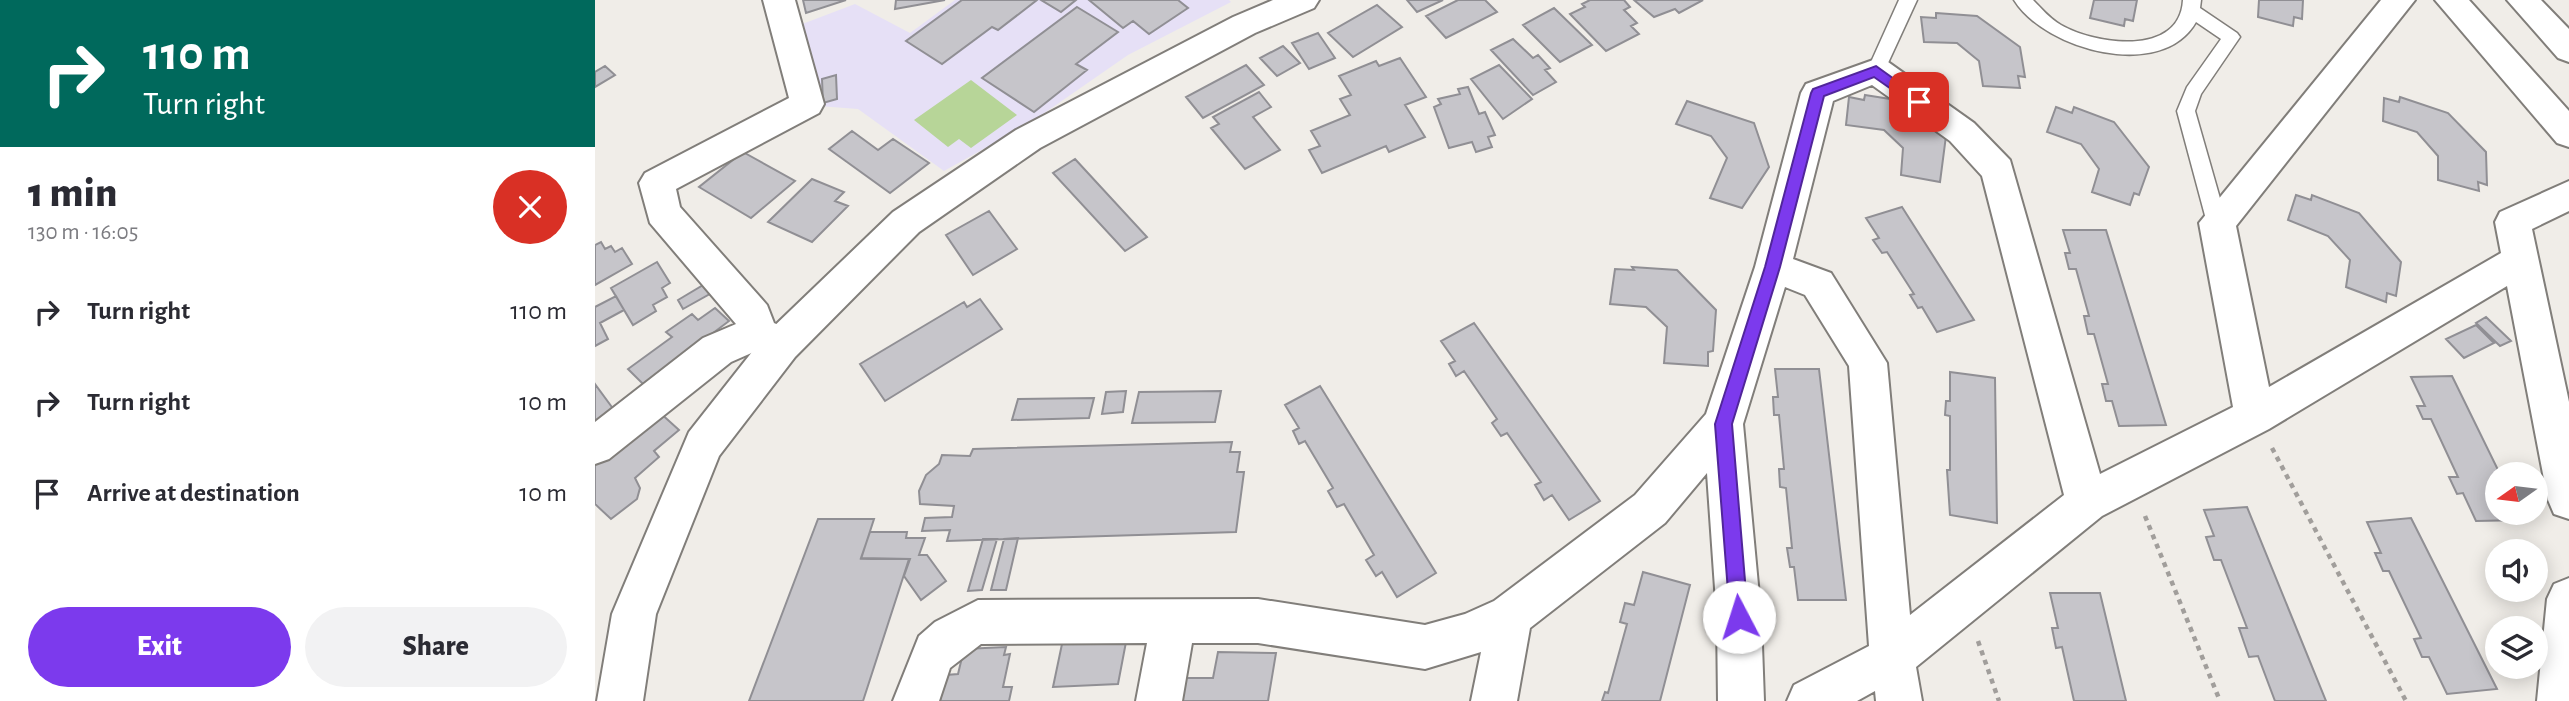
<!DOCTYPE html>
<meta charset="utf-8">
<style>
body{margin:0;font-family:"Alegreya Sans",sans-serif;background:#f2f2f3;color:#2b2b33;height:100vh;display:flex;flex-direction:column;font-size:26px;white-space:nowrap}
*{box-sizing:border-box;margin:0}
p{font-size:23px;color:#7c7c81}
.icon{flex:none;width:38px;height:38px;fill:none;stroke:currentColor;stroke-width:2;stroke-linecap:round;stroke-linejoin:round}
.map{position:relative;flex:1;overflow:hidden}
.panel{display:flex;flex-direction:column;background:#fff;width:595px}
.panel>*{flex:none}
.hud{background:#00695c;color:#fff;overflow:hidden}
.needle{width:46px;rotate:256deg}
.tools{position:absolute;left:1890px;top:462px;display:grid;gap:14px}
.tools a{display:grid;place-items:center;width:63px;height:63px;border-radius:50%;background:#fff;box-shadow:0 4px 18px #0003;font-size:35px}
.pin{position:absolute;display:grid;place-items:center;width:60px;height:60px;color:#fff;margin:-30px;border-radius:14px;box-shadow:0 4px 10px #0006}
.me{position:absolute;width:77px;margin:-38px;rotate:355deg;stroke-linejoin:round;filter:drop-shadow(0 0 5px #0008)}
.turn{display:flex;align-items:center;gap:24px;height:147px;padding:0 28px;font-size:32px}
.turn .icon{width:91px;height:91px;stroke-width:2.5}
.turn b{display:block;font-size:49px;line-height:60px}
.round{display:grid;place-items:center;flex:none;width:74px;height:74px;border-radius:37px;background:#f2f2f3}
.head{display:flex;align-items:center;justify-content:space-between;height:119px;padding:0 28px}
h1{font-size:42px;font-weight:800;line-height:52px}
.cta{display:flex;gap:14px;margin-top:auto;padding:14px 28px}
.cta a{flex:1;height:80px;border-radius:42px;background:#7c3aed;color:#fff;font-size:28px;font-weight:800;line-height:80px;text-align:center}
.cta a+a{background:#f2f2f3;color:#2b2b33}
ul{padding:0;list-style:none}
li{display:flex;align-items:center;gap:21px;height:91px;padding:0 28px}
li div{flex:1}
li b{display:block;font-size:26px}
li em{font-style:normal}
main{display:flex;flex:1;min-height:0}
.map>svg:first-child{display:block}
.education{fill:#e6e0f6}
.green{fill:#b7d598}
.building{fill:#c6c5ca;stroke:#908f94;stroke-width:2}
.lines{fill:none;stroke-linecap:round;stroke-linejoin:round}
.service-casing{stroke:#817e7a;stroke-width:3}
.minor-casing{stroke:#817e7a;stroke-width:4}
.tertiary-casing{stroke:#817e7a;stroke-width:4}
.path{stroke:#a19e9b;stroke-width:4.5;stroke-dasharray:5 5;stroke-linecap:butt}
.service{fill:#fff;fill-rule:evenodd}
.minor{fill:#fff;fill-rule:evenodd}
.tertiary{fill:#fff;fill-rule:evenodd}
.route{fill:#7c3aed;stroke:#51269a;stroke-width:2}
</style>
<main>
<section class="panel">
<div class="hud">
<div class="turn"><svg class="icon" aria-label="right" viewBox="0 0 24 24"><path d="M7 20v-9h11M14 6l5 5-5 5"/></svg><div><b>110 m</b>Turn right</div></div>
</div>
<div class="head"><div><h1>1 min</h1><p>130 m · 16:05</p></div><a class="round" style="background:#d93025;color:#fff"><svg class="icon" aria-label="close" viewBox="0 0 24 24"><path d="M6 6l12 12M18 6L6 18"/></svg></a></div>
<ul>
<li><svg class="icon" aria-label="right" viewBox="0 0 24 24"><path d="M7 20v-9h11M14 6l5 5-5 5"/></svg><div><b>Turn right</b></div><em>110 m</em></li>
<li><svg class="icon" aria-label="right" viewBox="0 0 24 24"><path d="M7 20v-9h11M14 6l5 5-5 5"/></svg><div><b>Turn right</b></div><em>10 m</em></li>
<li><svg class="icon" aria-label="arrive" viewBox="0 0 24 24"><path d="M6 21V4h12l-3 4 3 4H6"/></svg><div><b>Arrive at destination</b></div><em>10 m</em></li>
</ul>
<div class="cta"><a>Exit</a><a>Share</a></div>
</section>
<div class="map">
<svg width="1974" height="701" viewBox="0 0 1974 701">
<rect width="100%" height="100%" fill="#f0ede8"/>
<path class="education" d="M360 0H634L636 2 533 55 435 123 349 171 263 109 224 106 202 26 260 4 315 33Z"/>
<path class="green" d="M376 80 422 115 376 148 364 139 353 147 319 120Z"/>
<path class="building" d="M208 0H251L211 13Z
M301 0H350L300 9Z
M367 0H442L403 30 397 27 347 64 311 41Z
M446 0H481L466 12Z
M494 0H583L593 8 554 34 538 21 528 28Z
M812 0H848L822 12Z
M863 0H890L902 12 851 38 831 16Z
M995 0H1029L1035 7 1029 10 1042 23 1036 26 1044 34 1011 51 975 14 990 7 987 4Z
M1039 0H1108L1084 13 1080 9 1059 17Z
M1499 0H1542L1538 21 1530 19 1529 26 1495 18Z
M1664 0H1708L1707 19 1699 17 1698 26 1663 17Z
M782 5 807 27 758 57 733 33Z
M482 7 523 32 481 64 492 70 439 112 387 78Z
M959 8 997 45 965 62 928 25Z
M1341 13 1382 16 1425 47 1430 77 1423 76 1425 88 1388 86 1384 61 1362 43 1329 42 1326 17 1341 18Z
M723 33 740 58 714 69 697 43Z
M918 39 938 58 943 55 955 68 950 70 961 82 938 95 896 50Z
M688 46 705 63 682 76 665 58Z
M805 58 831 97 810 105 830 137 794 152 791 146 727 173 714 150 725 146 716 131 755 115 745 99 756 95 744 76 781 61 784 66Z
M651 65 669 85 608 118 591 97Z
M904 65 937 99 908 119 876 79Z
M10 66 20 75 0 87V72Z
M241 75 242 99 228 103 227 79Z
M873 87 884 114 890 112 900 135 893 137 897 147 881 152 877 142 854 148 839 107 846 104 843 99 865 94 863 89Z
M664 92 676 107 658 117 685 150 650 169 616 128 624 124 618 117Z
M1270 95 1314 102 1351 136 1345 182 1306 175 1308 148 1289 130 1251 125 1254 97 1269 100Z
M1805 97 1853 113 1891 152 1892 185 1883 182 1884 191 1843 180V156L1822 132 1788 121 1789 98 1804 102Z
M1092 101 1159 123 1174 167 1147 208 1115 198 1132 158 1116 136 1081 124Z
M1461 107 1477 113 1479 107 1519 122 1554 167 1544 195 1539 193 1535 205 1497 192 1504 169 1486 144 1452 132Z
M257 131 283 150 298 139 334 163 295 193 234 149Z
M148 152 200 181 156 218 104 187Z
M480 159 552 237 530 251 458 173Z
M217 179 249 192 240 201 253 206 217 242 173 222Z
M1701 195 1716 200 1717 195 1764 213 1806 262 1801 296 1792 293 1791 302 1751 287 1755 260 1733 236 1693 220Z
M1307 207 1379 320 1342 332 1327 307 1323 308 1315 295 1319 294 1292 252 1287 253 1278 240 1284 238 1271 218Z
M394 211 422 249 378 275 351 235Z
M1468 230H1511L1571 425 1524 426 1517 401H1511L1507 384H1513L1499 334H1493L1489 316H1494L1481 269H1474L1470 253H1475Z
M6 242 10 249 16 246 20 252 27 248 37 264 0 285V245Z
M62 262 75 283 67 288 72 297 58 305 61 311 38 325 16 288Z
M1037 267 1082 270 1121 310 1118 351 1113 352V366L1069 363 1072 327 1051 307 1015 304 1020 269 1039 270Z
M115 281 120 291 88 309 83 300Z
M21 296 29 310 5 323 13 339 0 346V307Z
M385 299 407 329 290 401 265 364 369 302 372 307Z
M120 308 134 321 49 385 33 369 77 337 71 332 97 314 103 320Z
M1891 317 1916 341 1905 346 1881 323Z
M879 323 1005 501 974 520 957 495 949 500 940 485 946 482 912 433 906 436 897 423 902 419 869 371 861 376 854 364 860 361 846 341Z
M1881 325 1899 343 1869 358 1851 339Z
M1180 369H1224L1251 600H1203L1199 567H1195L1192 548H1197L1191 488 1185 487 1184 469H1189L1184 415H1179L1178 397H1183Z
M1355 372 1400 378 1402 523 1355 515 1352 470H1355V416L1350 415 1351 401H1355Z
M1857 376 1905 474H1902V513H1924L1928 520 1881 521 1868 493 1862 494 1854 477H1863L1836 419H1828L1822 406H1830L1816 377Z
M0 384 19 410 0 422Z
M725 386 841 573 802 597 787 572 781 576 771 560 779 555 749 504 742 507 733 491 738 488 710 441 704 444 698 431 704 428 690 405Z
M531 391 528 412 507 414 511 392Z
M626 391 620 422 537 423 544 392Z
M499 398 494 418 417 420 423 399Z
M63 411 84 430 59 451 64 457 40 478 45 488 42 499 16 519 0 504V463Z
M637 442 635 452H645L642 472H649L641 532 352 541 355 530 327 531 330 518 357 517 359 506 325 504 324 491 331 475 344 464 347 455 375 456 378 449Z
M1652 507 1731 701H1680L1663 656 1654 657 1644 628H1652L1626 560H1619L1611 537 1619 536 1609 510Z
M1816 518 1902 689 1852 694 1834 657H1827L1819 639 1826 638 1794 571H1788L1780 553H1786L1772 522Z
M223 519H279L266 559H314L268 701H154Z
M275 532H312L311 538H330L324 555H332L351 581 326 600 309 576 315 559 266 558Z
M423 538 411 590H396L409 539Z
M388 539H402L387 590 373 591Z
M1048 572 1095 585 1065 701H1007L1010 692 1013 693 1032 624 1025 622 1030 603 1039 605Z
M1455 593H1505L1531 701H1479L1467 647 1461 648 1457 628H1463Z
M531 642 523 684 458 687 467 644Z
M411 647 409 655 415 654 408 687H417L414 701H345L351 675 363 674 369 649Z
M623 652 681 653 673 701H585L590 678H618Z"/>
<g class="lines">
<g class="service-casing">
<path id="service" d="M1304 0H1322L1287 76H1275L1272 71Z
M1419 0H1438C1447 9 1455 19 1466 25 1501 45 1585 57 1588 0H1606L1605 8 1642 33 1645 37 1606 94 1600 111 1632 223 1629 229H1615L1612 223 1582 111 1592 87 1626 39 1601 22C1567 82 1450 50 1419 0Z"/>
</g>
<g class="minor-casing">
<path id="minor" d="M168 0H200L229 104 224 113 81 189 85 207 172 305 179 323 197 331 202 343 197 355 183 360 161 351 136 362 14 459 0 464V422L108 338 141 324 55 223 44 183 50 173 194 98Z
M1786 0H1820L1641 226 1674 387 1906 253 1900 222 1905 212 1974 181V211L1937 229 1974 402V519L1959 514 1953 500 1912 286 1674 429 1507 516 1321 667 1327 701H1281L1280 691 1262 701H1192L1199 685 1274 646 1254 366 1210 295 1190 287 1148 424 1166 617 1169 701H1123L1122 617 1112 473 1070 523 935 628 922 701H876L886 652 830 669 663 643H597L587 701H541L552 643 386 644 355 668 344 701H298L324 636 340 622 383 600 663 599 830 625 870 614 899 601 1040 495 1111 414 1160 267 1206 93 1211 84 1281 59 1293 62 1379 123 1415 160 1505 474 1638 407 1604 223ZM1277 85 1355 141 1387 176 1469 495 1315 615 1292 363 1236 273 1198 259 1238 101Z
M1840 0H1874L1974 111V147L1962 143Z
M1974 578V701H1942L1952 599 1959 584Z"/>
</g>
<g class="tertiary-casing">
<path id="tertiary" d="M678 0H724L719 8 660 33 445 148 324 232 200 357 124 456 61 614 48 701H2L17 614 94 432 172 333 298 212 421 130 638 17Z
M1912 0H1946L1974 29V62L1963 58Z"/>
</g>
<path class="path" d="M1677 448 1811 701
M1550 516 1625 701
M1383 641 1404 701"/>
<use href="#service" class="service"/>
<use href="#minor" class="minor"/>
<use href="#tertiary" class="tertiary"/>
</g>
<path class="route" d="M1281 66 1331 102 1329 105H1319L1279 77 1229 96 1185 267 1137 424 1153 617 1151 623 1144 626 1138 623 1135 617 1120 424 1170 267 1216 93 1218 89Z"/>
</svg>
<div class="tools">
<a><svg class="needle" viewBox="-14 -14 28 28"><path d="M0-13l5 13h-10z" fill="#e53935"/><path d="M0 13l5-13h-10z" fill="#7c7c81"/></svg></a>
<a><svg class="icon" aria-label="sound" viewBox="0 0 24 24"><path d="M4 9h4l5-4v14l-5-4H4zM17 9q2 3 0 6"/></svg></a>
<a><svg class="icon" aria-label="layers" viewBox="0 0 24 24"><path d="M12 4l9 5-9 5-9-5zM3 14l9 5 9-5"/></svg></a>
</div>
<div class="pin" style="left:1324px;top:102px;background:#d93025"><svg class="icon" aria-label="arrive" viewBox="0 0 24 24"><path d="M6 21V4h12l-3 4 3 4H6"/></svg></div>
<svg class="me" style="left:1144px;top:617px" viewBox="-20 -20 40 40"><circle r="19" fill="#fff"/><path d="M0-13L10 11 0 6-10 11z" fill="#7c3aed"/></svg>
</div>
</main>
